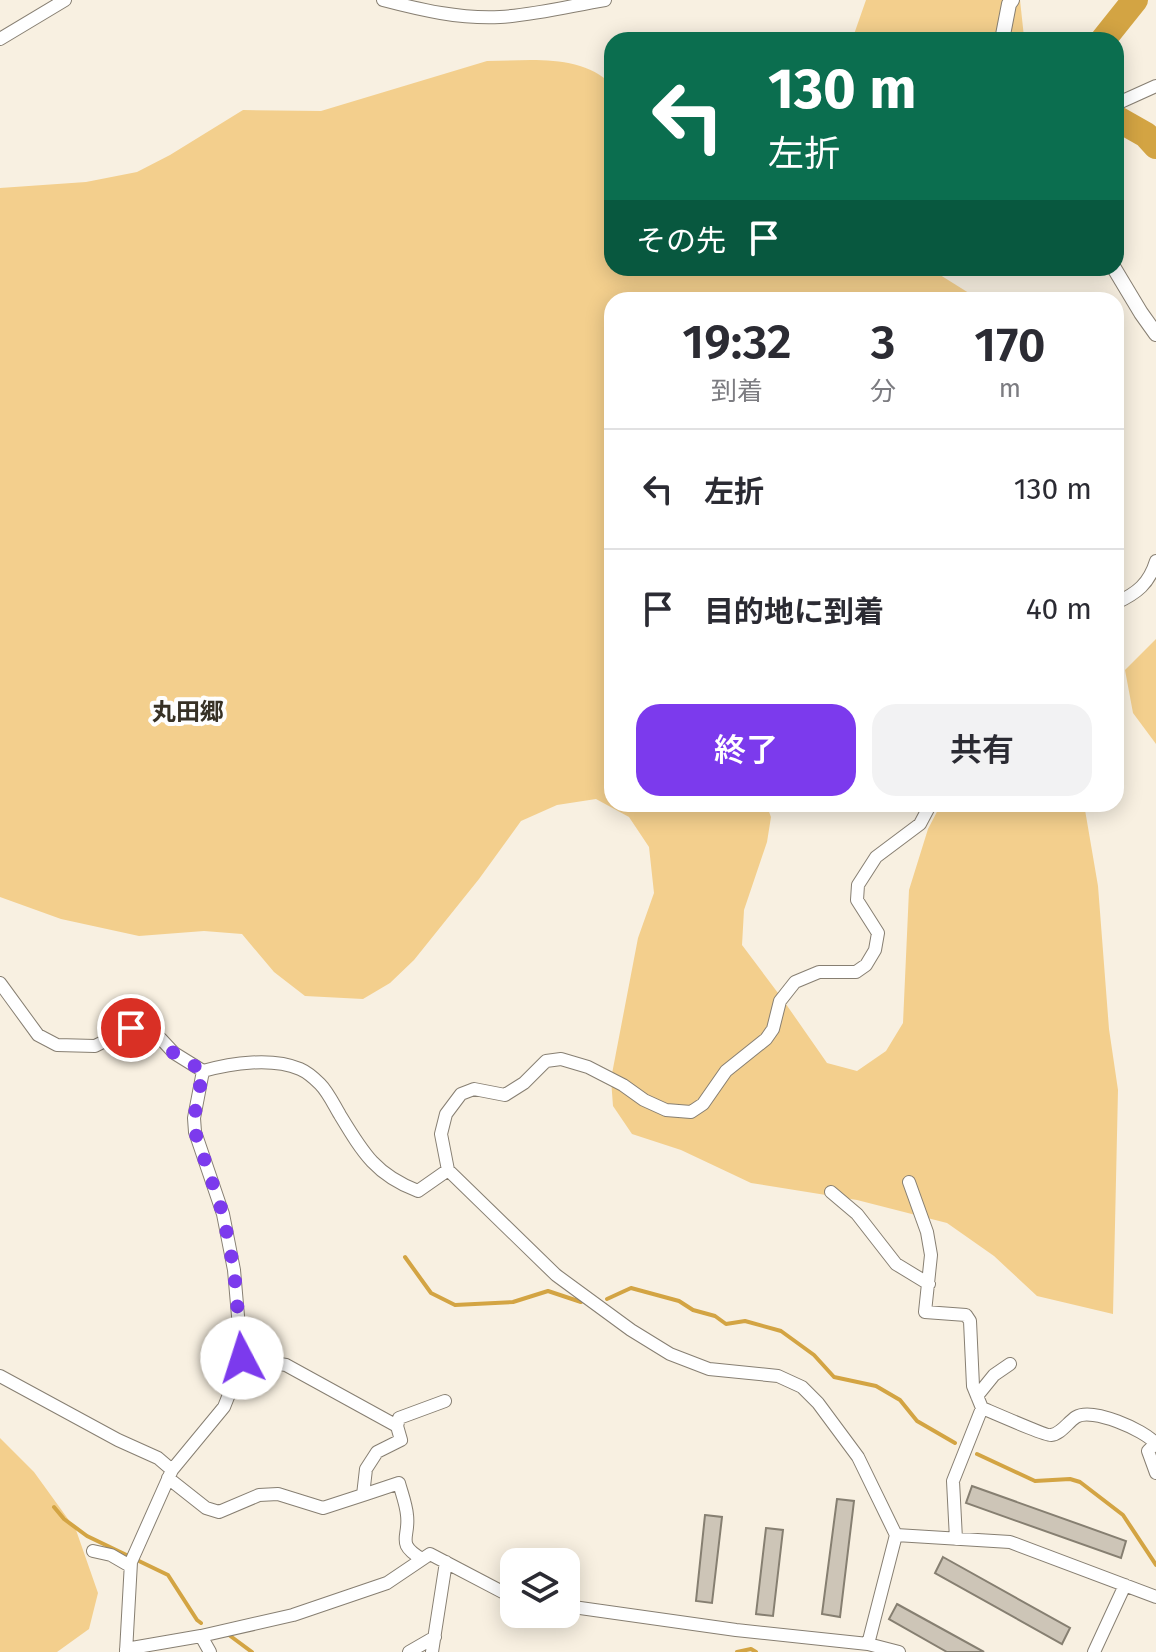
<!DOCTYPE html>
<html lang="ja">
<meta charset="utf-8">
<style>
body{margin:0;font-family:"Fira Sans","Noto Sans JP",sans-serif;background:#f2f2f3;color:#2b2b33;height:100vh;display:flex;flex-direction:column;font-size:30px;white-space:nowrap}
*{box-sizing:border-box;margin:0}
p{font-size:26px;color:#7c7c81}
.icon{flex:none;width:44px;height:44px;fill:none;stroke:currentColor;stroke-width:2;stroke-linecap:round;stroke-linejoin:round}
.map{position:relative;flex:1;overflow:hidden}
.drawer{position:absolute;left:604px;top:292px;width:520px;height:520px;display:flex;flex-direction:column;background:#fff;border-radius:24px;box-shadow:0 4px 20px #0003}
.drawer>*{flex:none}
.top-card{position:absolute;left:604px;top:32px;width:520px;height:244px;border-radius:24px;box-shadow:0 4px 20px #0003;background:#0b6e4f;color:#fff;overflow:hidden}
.controls{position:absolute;left:500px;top:1548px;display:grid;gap:16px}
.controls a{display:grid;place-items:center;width:80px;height:80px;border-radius:16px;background:#fff;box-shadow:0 4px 20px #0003;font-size:40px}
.pin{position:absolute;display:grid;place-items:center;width:68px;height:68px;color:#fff;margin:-34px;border:4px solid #fff;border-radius:50%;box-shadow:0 2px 8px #0007}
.me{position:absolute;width:88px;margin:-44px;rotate:355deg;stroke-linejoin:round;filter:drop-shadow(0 0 6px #0008)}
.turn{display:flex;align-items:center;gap:28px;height:168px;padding:0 32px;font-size:36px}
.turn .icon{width:104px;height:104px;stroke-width:2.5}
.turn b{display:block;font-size:56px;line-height:68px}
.then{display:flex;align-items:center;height:76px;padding:0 32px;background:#0003;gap:16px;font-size:30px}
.eta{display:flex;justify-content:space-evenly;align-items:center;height:136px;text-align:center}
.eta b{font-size:48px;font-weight:600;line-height:56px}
.button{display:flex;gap:16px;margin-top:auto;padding:16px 32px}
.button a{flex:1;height:92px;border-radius:24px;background:#7c3aed;color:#fff;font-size:32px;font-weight:600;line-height:92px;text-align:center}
.button a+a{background:#f2f2f3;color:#2b2b33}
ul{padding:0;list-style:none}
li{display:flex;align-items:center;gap:24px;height:120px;padding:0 32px;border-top:2px solid #e1e1e2}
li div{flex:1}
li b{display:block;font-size:30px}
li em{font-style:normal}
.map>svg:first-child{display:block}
.green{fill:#f3cf8d}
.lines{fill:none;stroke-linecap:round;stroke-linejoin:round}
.stream{stroke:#d3a443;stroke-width:4}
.river{stroke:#d3a443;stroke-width:26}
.building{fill:#cdc5b7;stroke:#867f71;stroke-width:2}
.minor-casing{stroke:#877f72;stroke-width:14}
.tertiary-casing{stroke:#877f72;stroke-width:16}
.minor{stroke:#fff;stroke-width:12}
.tertiary{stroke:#fff;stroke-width:14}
.route{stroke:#7c3aed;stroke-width:14;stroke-dasharray:0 25.2}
.labels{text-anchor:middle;stroke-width:8;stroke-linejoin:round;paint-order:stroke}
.quarter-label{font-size:24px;font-weight:bold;fill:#373125;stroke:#fefefe}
</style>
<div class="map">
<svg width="1156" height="1652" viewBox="0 0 1156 1652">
<rect width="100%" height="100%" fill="#f8f0e1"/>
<path class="green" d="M866 0H1020L1024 37 1022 40H852Z
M487 61C528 61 581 53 612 85V268H929L980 300H612V804H766L771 817 767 842 744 910 742 945 781 997 827 1063 857 1071 886 1051 903 1023 909 890 928 829 941 804H1084L1098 886 1109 1029 1118 1090 1113 1314 1037 1296 994 1256 947 1223 857 1200 751 1183 681 1150 632 1134 613 1106 611 1079 638 938 654 893 649 847 629 817 596 799 557 805 521 821 479 879 414 960 390 983 363 999 305 996 274 972 242 934 204 931 139 936 61 919 0 897V188L86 182 137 172 170 155 243 110 321 111Z
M1156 639V744L1133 713 1125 670Z
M0 1438 34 1472 76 1530 98 1593 89 1629 57 1652H0Z"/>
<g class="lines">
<path class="stream" d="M405 1257 431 1293 455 1305 513 1302 548 1291 581 1302
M607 1299 631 1288 679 1301 693 1310 715 1316 726 1324 745 1321 781 1331 814 1355 834 1377 876 1386 900 1400 917 1421 955 1443
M977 1454 1035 1481 1070 1479 1080 1482 1123 1515 1156 1565
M54 1507 64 1519 87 1536 168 1575 197 1620 201 1623
M229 1635 252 1652
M737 1652 751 1649 756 1652"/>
<path class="river" d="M1103 40 1135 0
M1116 118 1146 135 1156 146"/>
</g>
<path class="building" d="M972 1486 1126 1541 1121 1558 966 1503Z
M837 1499 854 1501 840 1617 822 1614Z
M705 1515 722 1517 712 1603 696 1601Z
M766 1528 783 1530 773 1616 756 1614Z
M943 1557 1070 1628 1062 1644 935 1573Z
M897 1604 984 1652H947L889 1619Z"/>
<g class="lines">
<g class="minor-casing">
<path id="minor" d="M383 0C421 10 460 19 500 17 535 15 570 6 605 0
M0 39 65 0
M1116 104 1156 86
M1116 603C1137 593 1149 584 1156 561
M0 983 38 1035 57 1045 95 1046 131 1028 148 1030 161 1039 174 1053 203 1071C232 1063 272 1057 300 1069 307 1072 315 1079 320 1084 328 1092 334 1105 340 1115 363 1153 376 1175 418 1191L448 1170
M909 1182 927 1232 931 1255 925 1312 966 1315 970 1321 973 1386 982 1408 953 1481 956 1539
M831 1192 857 1214 896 1264 929 1284
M0 1376 118 1440 158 1458 172 1470
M977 1396 994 1375 1010 1364
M982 1408C992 1412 1046 1436 1051 1435 1061 1434 1068 1422 1076 1417 1092 1407 1144 1430 1155 1443
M397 1426 399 1418 445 1401
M1156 1443 1148 1451 1156 1473
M168 1478 206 1508 219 1512 259 1495 278 1494 323 1508 363 1495 366 1469 377 1452 401 1440 397 1426 286 1365 242 1358
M363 1495 399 1483C402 1494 406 1504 407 1515 410 1538 395 1543 422 1559
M896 1535 1010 1542 1156 1597
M93 1551 111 1555 130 1566
M566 1606 736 1630 868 1644 899 1652
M201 1636 210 1652
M868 1644 896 1535 858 1457 818 1403 802 1387 778 1376 709 1369 670 1354 631 1330 556 1275 448 1170 441 1134 446 1114 461 1094 474 1089 505 1095 524 1083 546 1061 561 1059 588 1067 623 1085 644 1100 666 1110 691 1112 703 1104 726 1071 766 1039 773 1029 780 1001 795 982 819 972H856L866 965 875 950 878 933 857 900 858 885 876 857 920 824 929 807 928 804
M126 1649 201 1636 293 1615 387 1583 430 1554 514 1598
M126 1652 131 1562 172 1470 224 1407 242 1362 234 1270 223 1214 195 1132 194 1118 203 1071
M409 1652 435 1637
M432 1652 446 1562
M1094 1652 1125 1585"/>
</g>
<g class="tertiary-casing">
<path id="tertiary" d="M1002 40 1009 4 1012 0
M1114 268 1141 313 1156 334"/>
</g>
<use href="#minor" class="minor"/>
<use href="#tertiary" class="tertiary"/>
</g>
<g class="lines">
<path class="route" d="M131 1028C160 1032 155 1038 175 1054 183 1060 194 1065 203 1071L194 1118 195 1132 223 1214 234 1270 242 1358"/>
</g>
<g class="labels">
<g class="quarter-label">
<text x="188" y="720">丸田郷</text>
</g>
</g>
</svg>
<div class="controls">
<a><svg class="icon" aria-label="layers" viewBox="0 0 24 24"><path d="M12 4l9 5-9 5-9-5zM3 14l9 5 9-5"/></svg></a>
</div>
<div class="pin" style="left:131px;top:1028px;background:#d93025"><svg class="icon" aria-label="arrive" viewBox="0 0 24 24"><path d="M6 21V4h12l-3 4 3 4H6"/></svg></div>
<svg class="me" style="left:242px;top:1358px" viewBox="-20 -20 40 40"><circle r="19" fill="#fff"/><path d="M0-13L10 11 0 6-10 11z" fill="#7c3aed"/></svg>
<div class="top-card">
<div class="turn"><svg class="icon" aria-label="left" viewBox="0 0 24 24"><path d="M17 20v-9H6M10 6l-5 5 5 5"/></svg><div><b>130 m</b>左折</div></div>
<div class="then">その先<svg class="icon" aria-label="arrive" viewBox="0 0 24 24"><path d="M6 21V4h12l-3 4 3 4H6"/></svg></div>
</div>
<section class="drawer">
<div class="eta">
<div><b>19:32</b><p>到着</p></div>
<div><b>3</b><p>分</p></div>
<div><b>170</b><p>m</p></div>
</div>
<ul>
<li><svg class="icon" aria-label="left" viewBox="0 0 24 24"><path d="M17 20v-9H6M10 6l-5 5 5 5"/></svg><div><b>左折</b></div><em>130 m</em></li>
<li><svg class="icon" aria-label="arrive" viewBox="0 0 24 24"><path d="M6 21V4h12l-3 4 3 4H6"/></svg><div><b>目的地に到着</b></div><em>40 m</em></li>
</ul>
<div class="button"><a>終了</a><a>共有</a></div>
</section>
</div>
